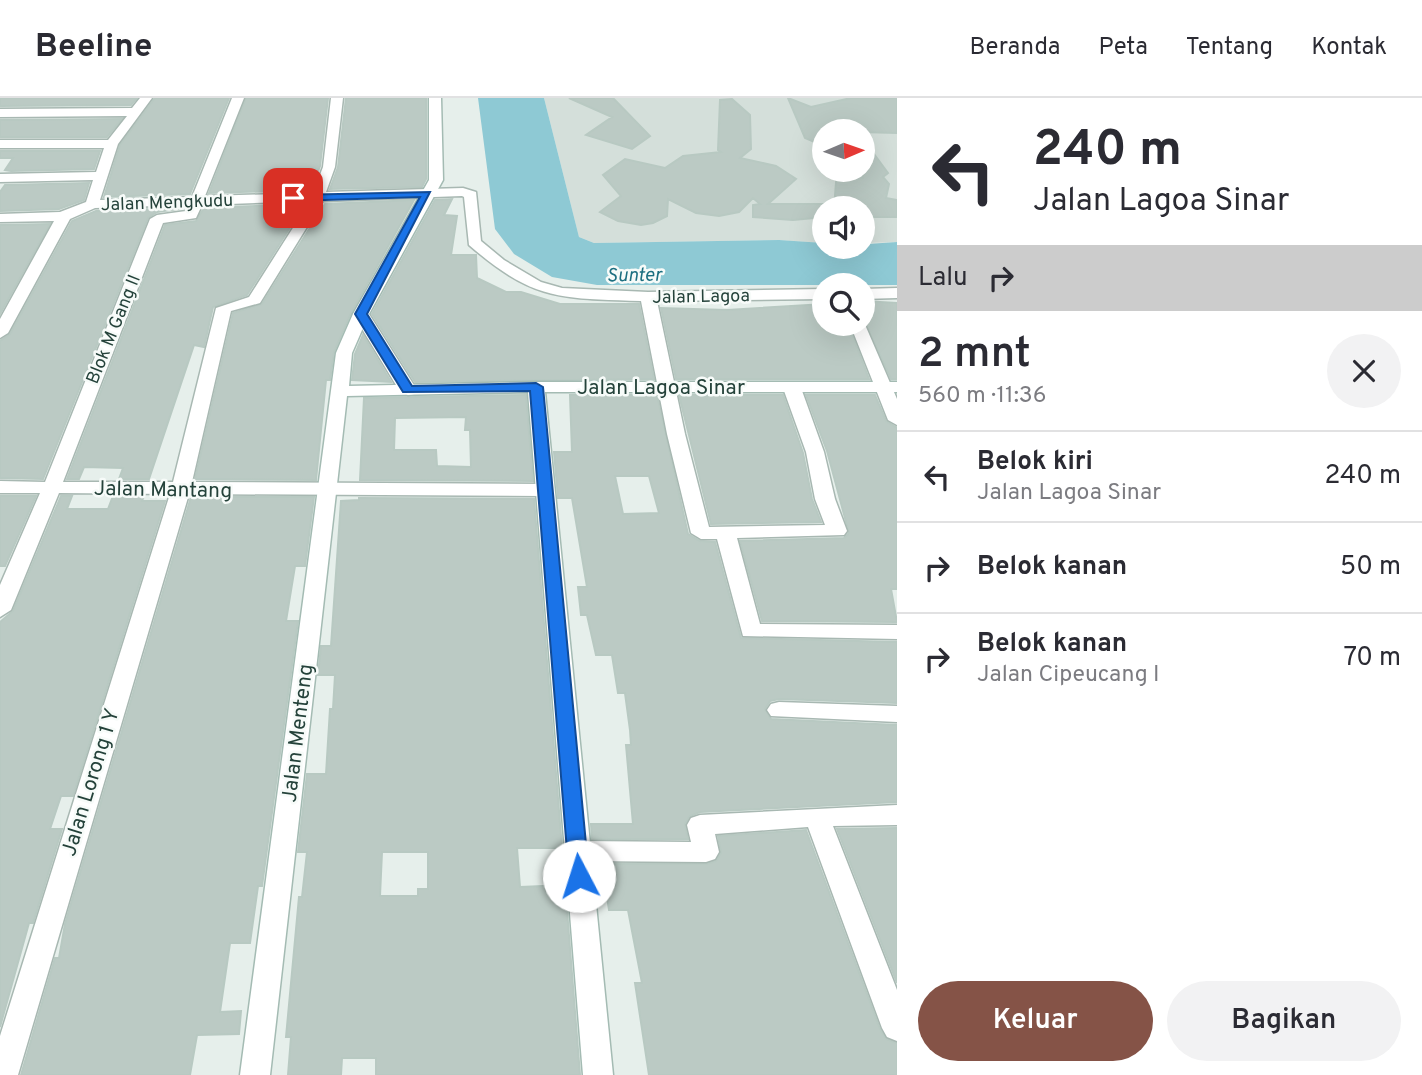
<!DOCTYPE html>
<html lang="id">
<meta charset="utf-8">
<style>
body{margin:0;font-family:Overpass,sans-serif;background:#f2f2f3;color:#2b2b33;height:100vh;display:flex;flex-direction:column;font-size:26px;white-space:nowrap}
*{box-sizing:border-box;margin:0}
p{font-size:23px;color:#7c7c81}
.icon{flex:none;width:38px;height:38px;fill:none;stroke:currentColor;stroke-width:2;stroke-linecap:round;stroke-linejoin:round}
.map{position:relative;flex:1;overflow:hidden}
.panel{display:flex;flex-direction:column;background:#fff;width:525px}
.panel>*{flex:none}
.top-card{background:#fff;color:#2b2b33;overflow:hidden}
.needle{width:46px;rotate:88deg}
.buttons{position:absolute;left:812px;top:21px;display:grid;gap:14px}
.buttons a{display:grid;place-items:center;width:63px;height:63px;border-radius:50%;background:#fff;box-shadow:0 7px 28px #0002;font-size:35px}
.pin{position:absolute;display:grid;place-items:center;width:60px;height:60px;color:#fff;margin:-30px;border-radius:14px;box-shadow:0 4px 10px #0006}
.me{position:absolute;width:77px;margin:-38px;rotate:355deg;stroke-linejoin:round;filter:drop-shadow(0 0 5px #0008)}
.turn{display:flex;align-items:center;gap:24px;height:147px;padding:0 21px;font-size:32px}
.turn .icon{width:91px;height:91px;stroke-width:2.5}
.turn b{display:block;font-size:49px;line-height:60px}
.then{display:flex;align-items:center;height:66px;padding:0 21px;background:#0003;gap:14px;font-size:26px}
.round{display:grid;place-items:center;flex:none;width:74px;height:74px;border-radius:37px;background:#f2f2f3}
.head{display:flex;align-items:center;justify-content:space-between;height:119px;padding:0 21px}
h1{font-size:42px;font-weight:600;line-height:52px}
.cta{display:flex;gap:14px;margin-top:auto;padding:14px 21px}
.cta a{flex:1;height:80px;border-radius:42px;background:#855347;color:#fff;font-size:28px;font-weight:600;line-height:80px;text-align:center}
.cta a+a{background:#f2f2f3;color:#2b2b33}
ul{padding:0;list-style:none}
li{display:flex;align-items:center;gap:21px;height:91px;padding:0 21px;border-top:2px solid #e1e1e2}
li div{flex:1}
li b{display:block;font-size:26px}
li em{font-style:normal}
header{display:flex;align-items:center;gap:42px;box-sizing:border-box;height:98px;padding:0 35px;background:#fff;border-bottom:2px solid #e1e1e2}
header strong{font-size:33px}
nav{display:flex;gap:38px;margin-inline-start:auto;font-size:24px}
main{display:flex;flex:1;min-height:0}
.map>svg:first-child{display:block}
.built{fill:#d4dfda;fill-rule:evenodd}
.water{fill:#8ec9d4}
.building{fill:#bbcac4;stroke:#b8c9c2;stroke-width:2;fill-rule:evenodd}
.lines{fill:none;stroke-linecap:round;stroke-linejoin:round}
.street-casing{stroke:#a8b8b2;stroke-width:3}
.secondary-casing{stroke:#a4bbb3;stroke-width:3}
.street{fill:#fff;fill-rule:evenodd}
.secondary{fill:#fff;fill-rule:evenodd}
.route{fill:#1a73e8;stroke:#114b97;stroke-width:2}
.labels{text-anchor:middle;stroke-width:5;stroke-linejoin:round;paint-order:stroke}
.far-street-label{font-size:18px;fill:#24423a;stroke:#f7fbf9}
.far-water-label{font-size:19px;font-style:italic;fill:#1c6f80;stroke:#f7fbf9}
.street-label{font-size:21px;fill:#24423a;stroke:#f7fbf9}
</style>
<header>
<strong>Beeline</strong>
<nav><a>Beranda</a><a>Peta</a><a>Tentang</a><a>Kontak</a></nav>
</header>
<main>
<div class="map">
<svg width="897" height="977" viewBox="0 0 897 977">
<rect width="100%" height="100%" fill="#e6efeb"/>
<path class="built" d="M544 0H897V144L863 145V110H824V145L779 142 594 145 579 139ZM824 33H863V72H824Z"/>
<path class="water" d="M478 0H544L579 139 594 145 779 142 824 145V149L897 144V187H597L552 179 514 156 495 131Z"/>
<path class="building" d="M0 0H137L131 7 0 8Z
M155 0H229L190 96 104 99 120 47Z
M246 0H328L320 68 311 92 209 95Z
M346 0H426V81L422 89 330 91 338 69Z
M569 0H613L650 38 632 51 586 37 612 19Z
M788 0 811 9 851 0H897V35L824 33V48L805 40Z
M732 1 750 17 751 51 740 60 776 68 796 81 768 106H833V110H824V119L793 122 753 119V107L760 106 753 100 739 114 719 118 696 115 668 101 667 118 653 125 641 127 618 123 600 114 621 98 603 77 625 61 665 70 683 58 721 54 718 52 720 2Z
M122 21 107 39H0V22Z
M863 41 888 75 883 79 889 86 886 100 897 102V119H863V110H834L837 72 863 80Z
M0 53H100L94 71 11 73 5 72 13 60H0Z
M89 85 84 102 59 111 0 113V94L5 87Z
M452 101 444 117 457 118 451 157H476L477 180 506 194H521L560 206H639L654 281 415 284 372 216 435 102Z
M414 102 351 215 334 254 330 282H326L316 382 195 381 233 215 262 206 325 106Z
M305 106 247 197 213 209 204 249 194 247 149 381H119L123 370 84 369 79 381H67L165 127 196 123 204 110Z
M184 110 157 114 148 120 43 381 0 380V243L10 236 72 123 96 113Z
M50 126 0 216V127Z
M863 203 897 205V281H891L863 220Z
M824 206V226H848L869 281H676L661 210 727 212Z
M363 237 391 284 352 282 355 256Z
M526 297 533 383 360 382 364 300ZM466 319 465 332H470L471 369 437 368 436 352H394L395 320Z
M570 297H657L688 436 700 443 715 444 741 540 897 544V605L779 601 770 603 765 611 771 621 897 627V704L700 714 690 718 685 726 688 741H592L591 726H633L626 647H631L630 632 625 595H618L612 557H596L587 517H581L578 489H587L572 400H558L554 354H572ZM615 378H649L659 415 623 416Z
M679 297H783L803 355 812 401 821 424 711 426Z
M806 297H875L886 323 897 330V491H891L897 524 762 523 740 443 844 440 849 435 827 353Z
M0 398H36L5 468H0Z
M61 398H72L67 411H108L113 398H144L142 403H165L73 698H61L50 731H62L33 825H29L0 929V524L13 513Z
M191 399H314L305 468H295L286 523H298L262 788H258L250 845H230L220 914 241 913 239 936 197 937 190 977H21L55 860H59L65 826Z
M359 400 534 401 562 750H517L520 789 565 787 580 977H376V960H342L341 977H288L291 939H286L299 799H302L307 754H298L307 676H326L330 611H333L335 577H318L321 548H331L341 403 359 402ZM382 754H428V791H418V798H380Z
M897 730V885L837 731Z
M806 732 880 931 886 941 897 945V977H649L635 885H642L628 812H609L602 766H707L716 763 721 755 718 738Z"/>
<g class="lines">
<g class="street-casing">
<path id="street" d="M140 0H152L118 46 100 102 192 99 232 0H244L205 98 313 95 323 69 331 0H343L335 69 326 94 463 90 476 94 481 143 504 162 541 184 562 190 648 194 824 191V201L657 203 685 336 709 429 825 427 815 401 806 354 783 290 786 286H798L801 290 824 354 835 401 847 433 844 437 737 440 760 526 897 527V541L743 538 717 441H701L691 435 667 336 641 203C559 200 534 203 469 147L464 99 462 98 323 103 260 205 231 213 192 384 543 386 553 392 543 398 189 396 18 977H0V938L170 396 59 395 11 512 0 519V487L40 395H0V383L45 384 150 121 157 117 186 113 188 107 95 110 70 121 8 235 0 240V221L54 123 0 124V116L60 114 86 104 93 82 0 84V76L96 74 104 50H0V42H108L127 18 0 19V11L132 10ZM310 103 249 199 216 210 173 384H63L163 125 196 120 202 107Z
M897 190V200L863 201V191Z
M361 211 369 216 417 292 414 296 408 297 399 292 353 216Z
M863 222 897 301V327L888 322 850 226H863Z
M779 604 897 608V624L771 618 767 612 771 606Z
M897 707V727L833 728 897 892V943L887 939 882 930 808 729 715 736 719 754 715 761 706 764 577 763 568 760 564 753 568 746 577 743 691 744 687 727 691 720 700 717Z"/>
</g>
<g class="secondary-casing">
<path id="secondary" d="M429 0H441L443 82 369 216 352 255 349 288 536 284H897V294H545L613 977H583L528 294 347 298 270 977H240L336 255 353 216 429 82Z"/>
</g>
<use href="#street" class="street"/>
<use href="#secondary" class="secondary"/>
</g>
<path class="route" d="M430 94 367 216 412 288 536 285 543 289 589 778 586 784H572L569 778 530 293 403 294 355 216 420 99 293 103 287 100 293 97Z"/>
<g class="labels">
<g class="far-street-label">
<text transform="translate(167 104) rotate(-2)" y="6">Jalan Mengkudu</text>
<text transform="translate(701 198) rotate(-1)" y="6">Jalan Lagoa</text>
<text transform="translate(113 231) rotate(-68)" y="6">Blok M Gang II</text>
</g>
<g class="far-water-label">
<text transform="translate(634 176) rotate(-1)" y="7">Sunter</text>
</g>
<g class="street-label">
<text x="661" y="296">Jalan Lagoa Sinar</text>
<text transform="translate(163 391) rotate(1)" y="7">Jalan Mantang</text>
<text transform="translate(297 635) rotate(-83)" y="7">Jalan Menteng</text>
<text transform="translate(90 684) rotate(-73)" y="7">Jalan Lorong 1 Y</text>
</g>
</g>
</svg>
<div class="buttons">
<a><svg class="needle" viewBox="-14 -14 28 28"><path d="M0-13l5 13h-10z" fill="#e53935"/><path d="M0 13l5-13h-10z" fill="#7c7c81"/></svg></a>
<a><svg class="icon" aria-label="sound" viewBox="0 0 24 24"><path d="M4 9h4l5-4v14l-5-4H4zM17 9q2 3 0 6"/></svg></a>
<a><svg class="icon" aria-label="search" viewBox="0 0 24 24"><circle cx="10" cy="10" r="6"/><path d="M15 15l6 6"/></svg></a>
</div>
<div class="pin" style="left:293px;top:100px;background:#d93025"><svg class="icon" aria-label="arrive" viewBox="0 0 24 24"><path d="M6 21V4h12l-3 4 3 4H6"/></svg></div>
<svg class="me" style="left:579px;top:778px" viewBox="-20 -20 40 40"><circle r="19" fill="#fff"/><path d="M0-13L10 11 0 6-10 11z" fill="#1a73e8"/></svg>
</div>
<section class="panel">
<div class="top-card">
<div class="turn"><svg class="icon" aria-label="left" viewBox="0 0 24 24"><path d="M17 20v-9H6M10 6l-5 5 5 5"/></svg><div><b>240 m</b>Jalan Lagoa Sinar</div></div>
<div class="then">Lalu<svg class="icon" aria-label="right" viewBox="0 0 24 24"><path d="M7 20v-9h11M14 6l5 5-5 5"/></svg></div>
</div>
<div class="head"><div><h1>2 mnt</h1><p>560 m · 11:36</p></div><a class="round"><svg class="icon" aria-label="close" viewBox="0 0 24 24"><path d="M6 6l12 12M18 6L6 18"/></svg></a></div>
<ul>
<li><svg class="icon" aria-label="left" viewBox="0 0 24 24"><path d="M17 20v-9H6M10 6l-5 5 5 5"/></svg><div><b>Belok kiri</b><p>Jalan Lagoa Sinar</p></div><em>240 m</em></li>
<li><svg class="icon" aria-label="right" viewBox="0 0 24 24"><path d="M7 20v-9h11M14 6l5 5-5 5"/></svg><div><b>Belok kanan</b></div><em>50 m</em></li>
<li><svg class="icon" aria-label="right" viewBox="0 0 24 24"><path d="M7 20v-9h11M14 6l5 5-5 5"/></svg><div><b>Belok kanan</b><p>Jalan Cipeucang I</p></div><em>70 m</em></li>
</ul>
<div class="cta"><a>Keluar</a><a>Bagikan</a></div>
</section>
</main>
